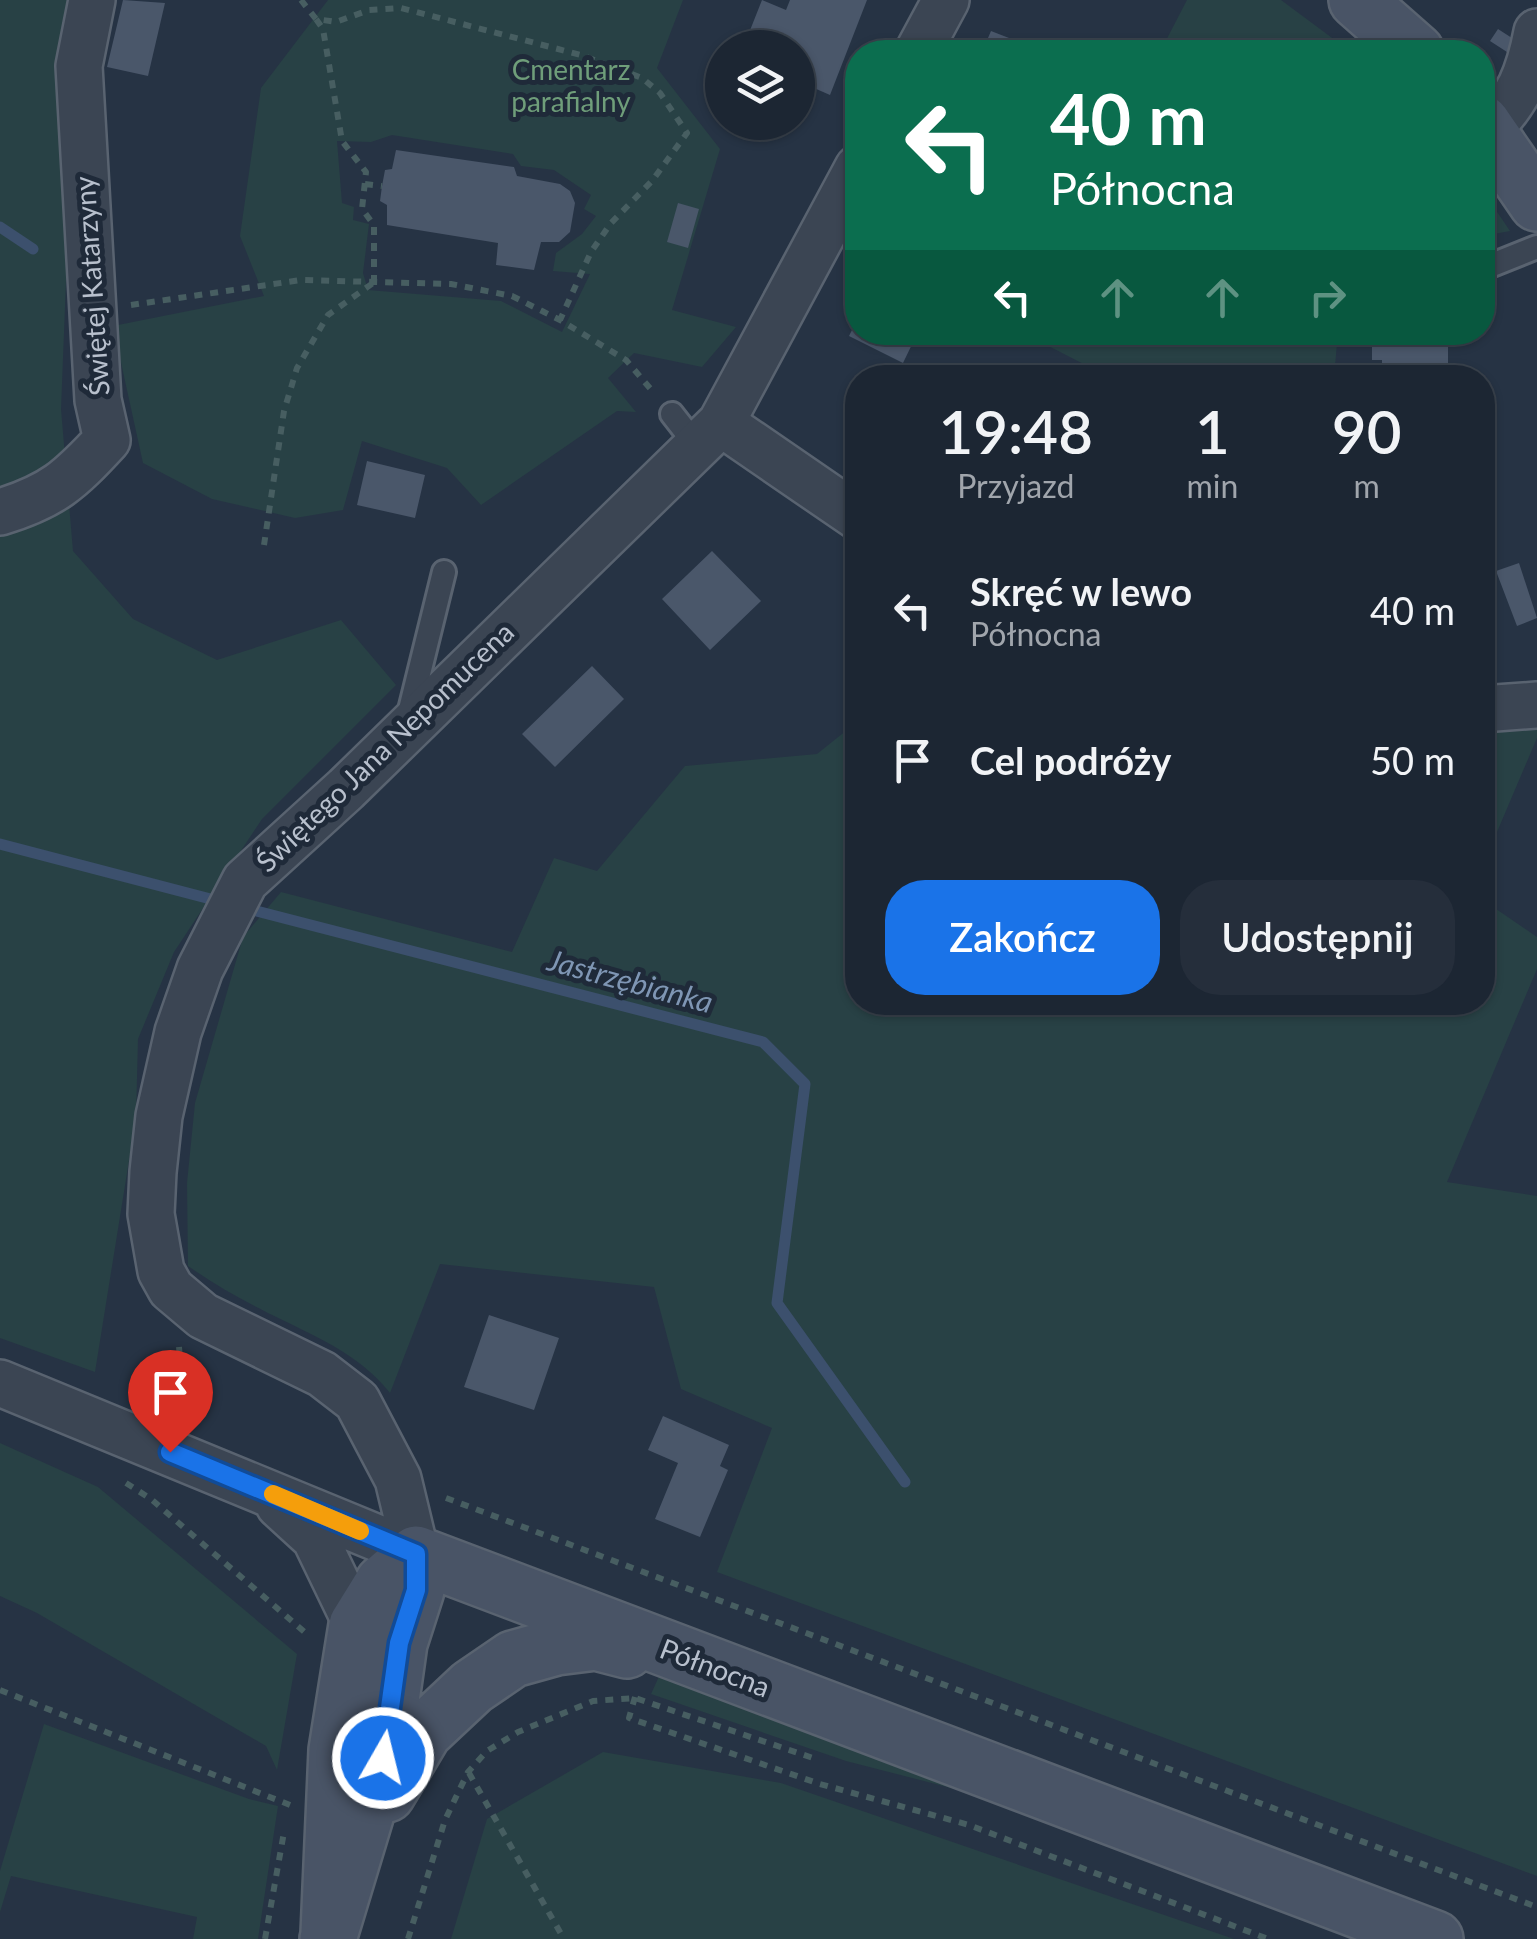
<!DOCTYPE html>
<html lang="pl">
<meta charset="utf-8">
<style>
body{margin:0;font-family:Lato,sans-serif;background:#252e3b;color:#f1f3f6;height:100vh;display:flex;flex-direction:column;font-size:38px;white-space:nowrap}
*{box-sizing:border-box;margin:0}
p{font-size:32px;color:#a0a5ac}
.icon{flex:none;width:55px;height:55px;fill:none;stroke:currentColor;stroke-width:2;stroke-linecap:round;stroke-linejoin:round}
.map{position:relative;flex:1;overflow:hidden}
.details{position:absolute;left:845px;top:365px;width:650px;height:650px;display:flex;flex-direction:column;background:#1c2633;border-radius:40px;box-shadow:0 2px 8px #0004,0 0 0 2px #3a434e}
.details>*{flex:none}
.hud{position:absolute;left:845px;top:40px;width:650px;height:305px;border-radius:40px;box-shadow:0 2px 8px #0004,0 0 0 2px #3a434e;background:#0b6e4f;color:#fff;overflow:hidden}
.controls{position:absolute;left:705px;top:30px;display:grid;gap:20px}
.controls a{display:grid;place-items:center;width:110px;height:110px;border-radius:50%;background:#1c2633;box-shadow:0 2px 8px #0004,0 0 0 2px #3a434e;font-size:50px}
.pin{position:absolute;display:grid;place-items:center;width:85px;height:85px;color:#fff;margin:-102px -42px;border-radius:50% 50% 50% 0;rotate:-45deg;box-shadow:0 0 10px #0007}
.pin .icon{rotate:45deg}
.me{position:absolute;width:110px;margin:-55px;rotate:8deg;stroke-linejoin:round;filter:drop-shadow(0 0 8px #0008)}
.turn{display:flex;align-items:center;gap:35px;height:210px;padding:0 40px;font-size:45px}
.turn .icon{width:130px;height:130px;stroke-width:2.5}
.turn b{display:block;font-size:70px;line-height:85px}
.lanes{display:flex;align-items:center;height:95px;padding:0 40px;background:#0003;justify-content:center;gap:50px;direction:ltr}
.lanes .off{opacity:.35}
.eta{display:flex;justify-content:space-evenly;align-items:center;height:170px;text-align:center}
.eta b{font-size:60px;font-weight:600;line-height:70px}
.action{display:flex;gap:20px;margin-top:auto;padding:20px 40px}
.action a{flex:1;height:115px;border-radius:40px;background:#1a73e8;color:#fff;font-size:40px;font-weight:600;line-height:115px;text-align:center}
.action a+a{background:#252e3b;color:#f1f3f6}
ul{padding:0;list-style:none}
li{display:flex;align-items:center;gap:30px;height:150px;padding:0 40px}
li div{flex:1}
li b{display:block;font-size:38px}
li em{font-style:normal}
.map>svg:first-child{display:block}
.green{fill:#284145;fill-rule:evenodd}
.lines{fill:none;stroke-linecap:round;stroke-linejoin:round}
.stream{stroke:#3c506d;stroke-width:11}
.building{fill:#4a576a}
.lane-casing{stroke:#596370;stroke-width:28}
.street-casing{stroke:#596370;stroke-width:50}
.secondary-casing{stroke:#596370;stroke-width:60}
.path{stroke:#475e61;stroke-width:6;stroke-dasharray:8 8;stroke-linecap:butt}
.lane{stroke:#3b4553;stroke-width:22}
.street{stroke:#3b4553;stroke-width:45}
.secondary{stroke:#495466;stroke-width:55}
.route-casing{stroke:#114b97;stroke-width:25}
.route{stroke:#1a73e8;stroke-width:18}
.slow{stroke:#f59e0b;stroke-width:18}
.labels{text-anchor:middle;stroke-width:10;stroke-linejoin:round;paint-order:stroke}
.park-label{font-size:28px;fill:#6f9e7a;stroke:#1f2a39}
.street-label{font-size:28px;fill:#b8c0cd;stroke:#1f2a39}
.water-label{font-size:30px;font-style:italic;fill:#7f96b4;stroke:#1f2a39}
</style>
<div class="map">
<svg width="1537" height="1939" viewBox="0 0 1537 1939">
<rect width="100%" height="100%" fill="#263344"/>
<path class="green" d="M0 0H77L61 409 73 551 133 619 217 660 341 620 396 685 262 819 174 952 138 1039 136 1117 95 1372 0 1338Z
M328 0H683L657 68 720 149 672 310 736 327 702 367 634 353 608 378 636 412 617 411 481 505 447 468 362 441 343 510 295 518 212 499 143 463 113 326 264 296 240 236 261 88ZM392 135 513 154 521 166 554 170 591 195 584 209 596 216 582 234 556 253 553 271 590 274 562 332 501 301 368 290 363 273 369 224 353 220 354 207 342 203 337 141 371 142Z
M1187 0H1281L1351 52H1160Z
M1483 191 1510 231 1483 236Z
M1023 333 1338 332V333L1334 377H1109Z
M1537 720V738L1483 865V725Z
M857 722 858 1002H1482L1483 900 1537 937V969L1447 1182 1537 1196V1876L717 1572 772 1428 681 1389 654 1287 440 1264 390 1393C359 1353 312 1335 268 1313 240 1299 214 1284 188 1266L187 1183 195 1103 243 937 281 892 512 952 554 858 597 871 685 766 817 754Z
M0 1443 98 1487 297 1654 277 1770 266 1746 37 1613 0 1596Z
M661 1672 1361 1939 959 1790 846 1761 651 1694Z
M44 1724 249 1799 278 1806 258 1939H193L197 1917 11 1876 0 1912V1871Z
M603 1752 781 1783 1234 1939H451L487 1819Z"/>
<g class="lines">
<path class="stream" d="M0 227 33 249
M0 844 222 902
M245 908 763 1042 805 1084 777 1303 905 1482"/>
</g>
<path class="building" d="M123 0 165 3 148 76 107 67Z
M762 0 786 10 790 0H867L830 95 798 81V48H743Z
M1498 29 1515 40 1507 52 1490 41Z
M991 31 1045 52H982Z
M396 150 514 167 517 176 560 184 570 191 575 203 570 232 559 242H541L534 270 496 265 498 243 387 225V205L380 201 382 186 385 170 392 169Z
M678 203 699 209 688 248 667 242Z
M858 286V315L846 309Z
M858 318V332H918L903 363 849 336Z
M1372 332H1448V378H1382V360H1372Z
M367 461 425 475 415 518 357 505Z
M712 551 761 601 710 650 662 599Z
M1519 563 1537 618 1517 626 1496 571Z
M592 666 624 699 555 767 522 734Z
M489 1315 559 1338 534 1410 464 1387Z
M663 1416 729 1445 720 1466 728 1470 700 1537 655 1519 678 1463 648 1450Z"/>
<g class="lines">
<g class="lane-casing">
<path id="lane" d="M1482 269 1537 247
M672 414 697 446
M408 718 444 572"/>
</g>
<g class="street-casing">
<path id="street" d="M918 52 946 0
M1488 130C1519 99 1529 74 1537 32
M721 423 858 517
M0 512C53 496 70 480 107 440L98 400 79 66 92 0
M1482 709 1537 705
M0 1383 416 1554
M279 1505 315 1538 357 1625
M416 1554 398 1479 357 1401 322 1374 203 1316 171 1289 161 1271 151 1214 153 1172 159 1116 178 1032 200 969 245 881 346 789 721 423 858 168"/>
</g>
<g class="secondary-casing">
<path id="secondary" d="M1357 0 1416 52
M1482 123 1537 203
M416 1554 1435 1939
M387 1794 424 1732 472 1687 513 1659 556 1647 596 1642 627 1650
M328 1939 383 1757 399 1643 416 1590V1554L383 1583 357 1625 337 1750 329 1933"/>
</g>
<path class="path" d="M301 0 316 19
M365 184 382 186
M374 283V225L362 209 366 172 342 141 323 29 316 19 336 22 369 10 401 8 581 55 642 78 660 93 687 133 652 181 611 223 591 252 560 320
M131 305 301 280 451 284 512 296 560 320 626 360 654 393
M264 545 284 411 297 368 328 315 373 283
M179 1347 185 1414
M126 1483 151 1499 308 1635
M446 1498 1537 1907
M0 1690 290 1805
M635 1697 629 1718 820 1784 969 1825 1268 1939
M469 1773 564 1939
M265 1939 284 1832
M408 1939 445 1820 468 1772 487 1751 518 1732 593 1701 635 1698 813 1758"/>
<use href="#lane" class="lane"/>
<use href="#street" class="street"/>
<use href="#secondary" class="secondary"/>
</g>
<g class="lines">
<g class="route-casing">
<path id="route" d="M170 1452 416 1554V1590L399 1643 383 1758"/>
</g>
<use href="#route" class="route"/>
<path class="slow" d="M273 1494 360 1531"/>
</g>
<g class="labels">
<g class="park-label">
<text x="571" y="80">Cmentarz<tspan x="571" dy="32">parafialny</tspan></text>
</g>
<g class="street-label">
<text transform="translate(92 286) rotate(-94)" y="10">Świętej Katarzyny</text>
<text transform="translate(385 747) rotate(-44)" y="10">Świętego Jana Nepomucena</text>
<text transform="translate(715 1668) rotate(21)" y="10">Północna</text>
</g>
<g class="water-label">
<text transform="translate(630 982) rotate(15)" y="10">Jastrzębianka</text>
</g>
</g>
</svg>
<div class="controls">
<a><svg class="icon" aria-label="layers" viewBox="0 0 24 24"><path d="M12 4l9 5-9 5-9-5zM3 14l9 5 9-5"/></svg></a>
</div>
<div class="pin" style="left:170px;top:1452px;background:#d93025"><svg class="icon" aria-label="arrive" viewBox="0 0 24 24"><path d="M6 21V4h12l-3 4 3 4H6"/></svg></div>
<svg class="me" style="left:383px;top:1758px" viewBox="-20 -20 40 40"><circle r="17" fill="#1a73e8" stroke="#fff" stroke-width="3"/><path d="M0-11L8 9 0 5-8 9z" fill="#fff"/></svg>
<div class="hud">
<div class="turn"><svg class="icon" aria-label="left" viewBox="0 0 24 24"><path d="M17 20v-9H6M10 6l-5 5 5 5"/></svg><div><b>40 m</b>Północna</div></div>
<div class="lanes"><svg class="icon" aria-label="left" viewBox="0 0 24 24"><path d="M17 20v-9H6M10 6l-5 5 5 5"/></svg><svg class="icon off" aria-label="ahead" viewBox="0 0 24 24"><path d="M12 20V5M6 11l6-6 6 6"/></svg><svg class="icon off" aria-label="ahead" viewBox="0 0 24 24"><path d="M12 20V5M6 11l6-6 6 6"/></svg><svg class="icon off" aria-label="right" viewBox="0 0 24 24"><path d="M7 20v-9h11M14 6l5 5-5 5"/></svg></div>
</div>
<section class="details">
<div class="eta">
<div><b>19:48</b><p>Przyjazd</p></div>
<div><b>1</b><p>min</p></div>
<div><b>90</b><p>m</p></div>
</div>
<ul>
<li><svg class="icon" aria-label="left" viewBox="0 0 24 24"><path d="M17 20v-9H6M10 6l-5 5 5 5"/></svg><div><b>Skręć w lewo</b><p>Północna</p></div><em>40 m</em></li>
<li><svg class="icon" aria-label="arrive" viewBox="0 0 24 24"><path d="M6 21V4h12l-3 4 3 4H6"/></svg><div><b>Cel podróży</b></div><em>50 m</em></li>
</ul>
<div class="action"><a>Zakończ</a><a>Udostępnij</a></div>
</section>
</div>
